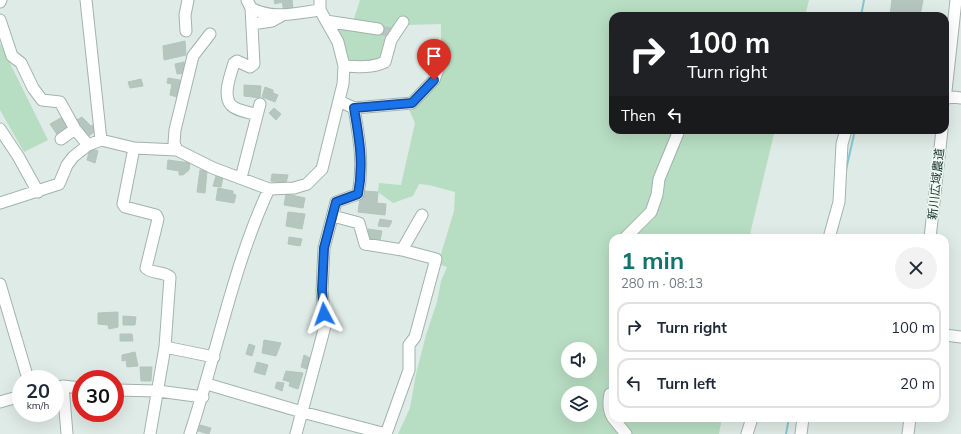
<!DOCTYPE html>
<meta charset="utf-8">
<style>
body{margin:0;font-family:Mulish,"Noto Sans JP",sans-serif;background:#f2f2f3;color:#1f2937;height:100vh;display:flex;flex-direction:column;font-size:15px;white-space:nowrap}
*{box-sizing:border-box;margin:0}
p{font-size:13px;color:#747a83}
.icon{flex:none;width:22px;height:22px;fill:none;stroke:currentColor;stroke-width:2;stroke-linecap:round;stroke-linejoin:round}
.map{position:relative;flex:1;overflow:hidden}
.side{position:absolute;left:609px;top:234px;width:340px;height:188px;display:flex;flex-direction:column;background:#fff;border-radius:12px;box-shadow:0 4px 16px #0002}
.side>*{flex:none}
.banner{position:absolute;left:609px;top:12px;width:340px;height:122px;border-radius:12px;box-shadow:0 4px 16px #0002;background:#202124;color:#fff;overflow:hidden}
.fabs{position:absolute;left:561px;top:342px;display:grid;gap:8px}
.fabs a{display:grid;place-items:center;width:36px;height:36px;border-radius:50%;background:#fff;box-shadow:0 4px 16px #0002;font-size:20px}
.speed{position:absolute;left:12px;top:370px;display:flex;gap:8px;font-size:20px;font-weight:700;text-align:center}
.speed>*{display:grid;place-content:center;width:52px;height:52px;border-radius:50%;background:#fff;box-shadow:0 4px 16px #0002;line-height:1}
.speed small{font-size:10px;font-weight:400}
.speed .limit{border:6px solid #d22;background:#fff;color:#111}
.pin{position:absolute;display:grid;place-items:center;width:34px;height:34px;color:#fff;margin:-41px -17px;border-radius:50% 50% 50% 0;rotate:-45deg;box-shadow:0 0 4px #0007}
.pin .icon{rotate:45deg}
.me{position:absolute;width:44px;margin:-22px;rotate:356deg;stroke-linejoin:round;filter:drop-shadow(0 0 3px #0008)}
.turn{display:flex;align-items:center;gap:14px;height:84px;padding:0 12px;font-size:18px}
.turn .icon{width:52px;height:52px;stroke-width:2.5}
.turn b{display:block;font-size:28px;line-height:34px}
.then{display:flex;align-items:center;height:38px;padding:0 12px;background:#0003;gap:8px;font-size:15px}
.round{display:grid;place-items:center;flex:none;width:42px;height:42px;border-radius:21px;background:#f2f2f3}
.summary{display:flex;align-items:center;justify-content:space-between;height:68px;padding:0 12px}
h1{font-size:24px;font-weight:700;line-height:30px;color:#0f766e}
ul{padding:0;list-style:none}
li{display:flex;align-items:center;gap:12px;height:50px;margin:0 8px 6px;padding:0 4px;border:2px solid #e0e1e3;border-radius:12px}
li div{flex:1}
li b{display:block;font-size:15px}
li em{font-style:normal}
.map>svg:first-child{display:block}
.green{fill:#b7ddc2;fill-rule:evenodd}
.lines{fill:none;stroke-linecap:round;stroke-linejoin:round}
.stream{stroke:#85c6d2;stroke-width:2}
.building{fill:#b5c6bf;stroke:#b2c5bd}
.minor-casing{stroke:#a2b3ad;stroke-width:13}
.minor{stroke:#fff;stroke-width:11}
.route-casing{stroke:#114b97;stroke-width:10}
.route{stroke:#1a73e8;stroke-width:7}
.labels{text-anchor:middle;stroke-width:3;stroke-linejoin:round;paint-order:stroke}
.street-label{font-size:12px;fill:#203c34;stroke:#f0f8f4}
</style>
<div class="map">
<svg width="961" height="434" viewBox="0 0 961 434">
<rect width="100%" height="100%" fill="#dfebe6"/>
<path class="green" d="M360 0H809L805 16H613V130H775L749 238H613V418H722L719 434H398L410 408 416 374 426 335 437 302 441 281 447 267 438 264 454 211 455 192 429 185 419 184 413 196 393 203 378 192 379 183 401 185 415 123 407 105 427 80 441 50V24L406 25 379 60 365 65 349 62 337 28 353 22ZM568 349H590V371H568ZM568 393H590V415H568Z
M0 43 48 140 24 152 0 110Z"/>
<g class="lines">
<path class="stream" d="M861 16 864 0
M846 170 855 130
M786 434 789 418"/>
</g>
<path class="building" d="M274 0H292L293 8 284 11 282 2 275 4Z
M892 0H923L920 16 890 15Z
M380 26 391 28 388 36 378 34Z
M185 41 186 55 164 60 163 46Z
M184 62 186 73 177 74 175 64Z
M168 78 180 80 177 97 170 95 172 84 167 83Z
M141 79 143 86 130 88 128 82Z
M244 85 261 86 260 98 244 96Z
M265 87 273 90V93L278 95 275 102 262 97Z
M274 108 281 114 276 120 269 113Z
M66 115 72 128 58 136 50 124Z
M82 117 91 126 94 125 97 130 86 138 75 121Z
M90 148 98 151 95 163 87 160Z
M168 160 190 163 189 170 183 175H179V171L167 169Z
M200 170 207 171 205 193 197 192Z
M272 174 288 175 286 183 271 181Z
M216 176 223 177 221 187 213 186Z
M218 188 233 191V194L236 195 234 203 216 200Z
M364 191 378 192 377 203 386 204 385 215 358 212 360 198H363Z
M286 194 305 198 303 208 284 205Z
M288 212 305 214 302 229 286 226Z
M380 219 392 221 389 227 378 226Z
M368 229 382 231 380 240 367 238Z
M289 237 302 239 300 246 288 244Z
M118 312V327L109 329 108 325 98 324V313Z
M123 316 136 317 135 325H123Z
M120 334H132L133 341H120Z
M264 340 281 343 276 356 262 353Z
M249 344 255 346 252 356 246 354Z
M135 352 138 366 127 367 126 360 122 361V355Z
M304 355 310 358 307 369 301 367Z
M257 362 268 365 265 375 254 372Z
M140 367H152L151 381H141Z
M286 371 303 373 298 389 289 386 290 382 283 380Z
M277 382 284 383 282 391 275 388Z
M200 425 211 428 209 434 198 431Z"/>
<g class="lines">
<g class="minor-casing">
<path id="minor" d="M86 0 101 140
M247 0 251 8 254 64 250 67 237 61 234 63C231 74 222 95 231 105 236 111 250 112 257 115
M0 2 1 0
M251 8C272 20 296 13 320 10
M0 20 12 56 21 63 33 88 42 100 60 102 75 129
M326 21 378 29
M252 24 272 21 281 16
M186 31 185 15 188 0
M344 66C359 67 372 68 385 62L391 40 403 22
M945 96 961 98
M945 100 956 0
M354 108 412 103 434 80 444 53
M0 129 18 156 38 192
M61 139 75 129 88 145
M134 148 123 204 125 207 156 215 158 219 146 268C152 274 163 271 170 277L165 347 150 434
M177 150 174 143 175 130 193 56 210 34
M241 178 260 104
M0 203 59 184 67 165 73 157 88 145 101 140 134 148 177 150 213 168 269 189 294 188 307 184 322 169 343 84 344 66 338 42 320 10V0
M333 216 359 223 365 244 402 250 422 215
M625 238 651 212 657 195 659 179 678 133 677 130
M829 238 839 202 842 144 846 130
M930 238 942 130
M0 284 28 379
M945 335 961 337
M165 347 214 357
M207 384 302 412 386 434
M63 386 67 434
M56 388 63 386 81 388
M115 390 158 391 203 397
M613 393 610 394C608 403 608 410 613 418
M0 402 21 396
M613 418 626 434
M190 434C217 353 233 266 269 189
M296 434 325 326 322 290 324 248 336 202 358 194C364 164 359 137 354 108L339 101
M386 434 409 370V345L415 337 436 259 402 250
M747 434 752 418
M801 434 803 418
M908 434 910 418"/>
</g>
<use href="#minor" class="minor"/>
</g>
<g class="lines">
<g class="route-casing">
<path id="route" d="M324 314 322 290 324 248 336 202 358 194C364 164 359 137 354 108L412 103 434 80"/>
</g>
<use href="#route" class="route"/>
</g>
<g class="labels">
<g class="street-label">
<text transform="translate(936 184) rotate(-84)" y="4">新川広域農道</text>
</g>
</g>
</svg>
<div class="fabs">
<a><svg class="icon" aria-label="sound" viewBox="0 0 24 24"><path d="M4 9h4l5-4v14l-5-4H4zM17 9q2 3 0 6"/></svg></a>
<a><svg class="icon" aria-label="layers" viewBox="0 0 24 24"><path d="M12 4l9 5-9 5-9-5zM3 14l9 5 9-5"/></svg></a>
</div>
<div class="speed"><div>20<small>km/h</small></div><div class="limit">30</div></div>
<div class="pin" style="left:434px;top:80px;background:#d93025"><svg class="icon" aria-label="arrive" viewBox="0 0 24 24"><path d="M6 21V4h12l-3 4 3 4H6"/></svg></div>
<svg class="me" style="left:324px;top:314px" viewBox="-20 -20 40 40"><path d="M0-17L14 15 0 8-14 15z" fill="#1a73e8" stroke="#fff" stroke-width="4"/></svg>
<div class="banner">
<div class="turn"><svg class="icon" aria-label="right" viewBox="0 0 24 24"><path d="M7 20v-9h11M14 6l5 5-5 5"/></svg><div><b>100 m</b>Turn right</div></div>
<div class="then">Then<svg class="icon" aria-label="left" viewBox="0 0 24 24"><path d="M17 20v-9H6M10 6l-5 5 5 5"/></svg></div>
</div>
<section class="side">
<div class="summary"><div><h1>1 min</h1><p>280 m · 08:13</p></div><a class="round"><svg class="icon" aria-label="close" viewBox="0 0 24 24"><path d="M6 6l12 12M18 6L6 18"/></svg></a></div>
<ul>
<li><svg class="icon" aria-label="right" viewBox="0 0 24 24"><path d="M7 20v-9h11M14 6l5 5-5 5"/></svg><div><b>Turn right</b></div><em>100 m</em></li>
<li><svg class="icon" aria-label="left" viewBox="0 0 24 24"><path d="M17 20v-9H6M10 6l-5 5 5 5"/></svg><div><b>Turn left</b></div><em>20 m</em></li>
</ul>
</section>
</div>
